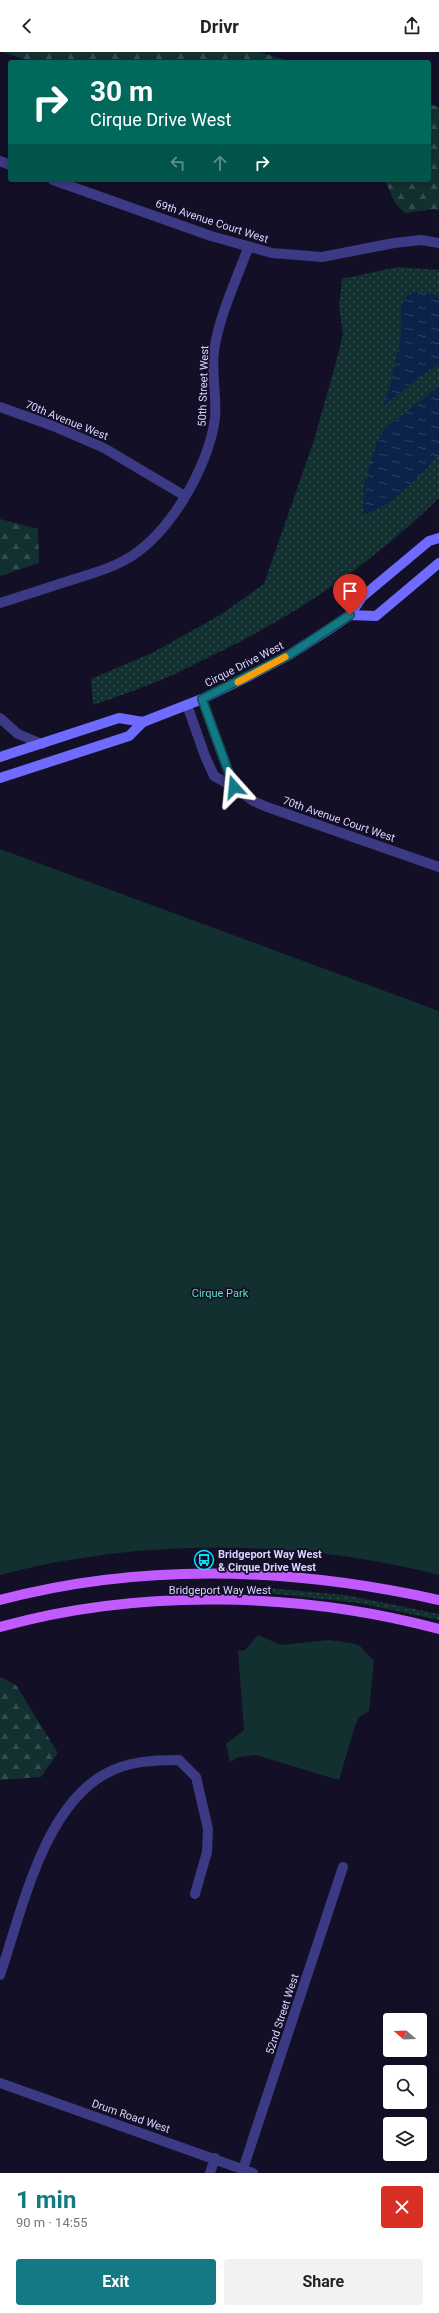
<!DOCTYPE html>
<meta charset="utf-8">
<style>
body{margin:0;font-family:Roboto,sans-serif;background:#f2f2f2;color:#222;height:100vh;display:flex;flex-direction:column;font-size:15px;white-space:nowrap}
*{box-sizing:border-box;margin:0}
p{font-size:13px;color:#767676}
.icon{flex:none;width:22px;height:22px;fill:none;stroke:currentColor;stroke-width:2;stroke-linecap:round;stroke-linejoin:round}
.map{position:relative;height:2121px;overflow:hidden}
.panel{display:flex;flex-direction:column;background:#fff;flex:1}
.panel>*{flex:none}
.hud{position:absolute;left:8px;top:8px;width:423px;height:122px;border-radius:4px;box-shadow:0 2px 6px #0003;background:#00695c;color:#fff;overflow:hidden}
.needle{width:26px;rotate:289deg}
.controls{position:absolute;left:383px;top:1961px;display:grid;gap:8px}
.controls a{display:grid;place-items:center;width:44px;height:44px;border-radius:4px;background:#fff;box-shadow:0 2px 6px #0003;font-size:20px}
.pin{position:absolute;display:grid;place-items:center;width:34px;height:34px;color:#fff;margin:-41px -17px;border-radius:50% 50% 50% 0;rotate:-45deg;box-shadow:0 0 4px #0007}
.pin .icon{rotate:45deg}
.me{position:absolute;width:44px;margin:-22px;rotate:342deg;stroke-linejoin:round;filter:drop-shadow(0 0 3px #0008)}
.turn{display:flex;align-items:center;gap:14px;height:84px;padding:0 16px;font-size:18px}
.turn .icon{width:52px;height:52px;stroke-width:2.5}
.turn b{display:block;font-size:28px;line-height:34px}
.lanes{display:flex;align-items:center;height:38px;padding:0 16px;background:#0003;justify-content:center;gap:20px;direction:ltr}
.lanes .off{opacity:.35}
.round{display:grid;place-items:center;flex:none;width:42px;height:42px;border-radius:4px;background:#f2f2f2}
.summary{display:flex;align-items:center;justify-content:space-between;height:68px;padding:0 16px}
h1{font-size:24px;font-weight:700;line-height:30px;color:#137a85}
.cta{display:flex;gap:8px;margin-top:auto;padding:8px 16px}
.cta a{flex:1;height:46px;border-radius:4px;background:#137a85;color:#fff;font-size:16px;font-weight:700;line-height:46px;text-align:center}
.cta a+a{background:#f2f2f2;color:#222}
header{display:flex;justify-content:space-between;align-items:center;height:52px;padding:0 16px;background:#fff;font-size:18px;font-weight:700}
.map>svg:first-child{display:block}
.grass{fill:url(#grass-dots)}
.forest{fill:url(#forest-firs)}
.park{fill:#12302f}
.water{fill:url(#water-ripples)}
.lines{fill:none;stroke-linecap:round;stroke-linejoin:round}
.minor{stroke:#3d3a85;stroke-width:10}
.secondary{stroke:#6f6bff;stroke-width:10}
.primary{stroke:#c25bff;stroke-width:10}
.route-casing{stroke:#0c4f56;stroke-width:10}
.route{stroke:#137a85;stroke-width:7}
.slow{stroke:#f59e0b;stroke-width:7}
.labels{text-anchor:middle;stroke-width:3.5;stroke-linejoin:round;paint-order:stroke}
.street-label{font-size:11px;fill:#d9d4ff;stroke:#130f26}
.park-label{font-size:11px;fill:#5fe0c0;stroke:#130f26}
.poi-label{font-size:11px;font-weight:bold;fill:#d9d4ff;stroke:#130f26;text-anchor:start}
</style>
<header><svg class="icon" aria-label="back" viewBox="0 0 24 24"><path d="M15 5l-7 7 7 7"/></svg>Drivr<svg class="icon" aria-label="share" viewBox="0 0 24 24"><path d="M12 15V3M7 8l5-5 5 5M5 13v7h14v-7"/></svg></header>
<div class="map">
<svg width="439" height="2121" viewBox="0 0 439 2121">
<defs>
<pattern id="grass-dots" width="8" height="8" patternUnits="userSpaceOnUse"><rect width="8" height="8" fill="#12302f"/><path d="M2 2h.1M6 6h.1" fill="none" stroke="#344d4e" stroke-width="1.8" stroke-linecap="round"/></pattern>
<pattern id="forest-firs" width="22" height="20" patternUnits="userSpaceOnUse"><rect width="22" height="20" fill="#12302f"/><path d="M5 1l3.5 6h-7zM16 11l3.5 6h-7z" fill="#344d4e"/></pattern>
<pattern id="water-ripples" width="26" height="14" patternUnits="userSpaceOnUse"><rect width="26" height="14" fill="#0c2248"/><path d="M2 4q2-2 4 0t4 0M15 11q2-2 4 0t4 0" fill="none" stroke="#2f4163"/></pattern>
</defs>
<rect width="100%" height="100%" fill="#130f26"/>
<path class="grass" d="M397 215 439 218V446C370 513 297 563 211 604 194 612 178 621 161 628 139 637 116 645 93 653L91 627 154 600 220 563 264 532 314 388 338 303 343 282 339 254 342 227Z
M267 1536 346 1543 439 1562V1568L359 1551 267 1541Z"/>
<path class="forest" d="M3 0H259L292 10H32Z
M429 52 439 55V159L435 157 405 161 395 151 386 131 377 128H429Z
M0 467 38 477 39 511 0 524Z
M0 1625 16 1633 58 1701 41 1725 0 1728Z"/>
<path class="park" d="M0 797 439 959V1523C298 1487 141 1486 0 1523Z
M258 1583 281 1593 328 1588 352 1591 360 1594 374 1609 369 1659 359 1665 355 1674 339 1728 256 1703 238 1705 230 1710 226 1692 244 1678 238 1599 245 1598Z"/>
<path class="water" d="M413 240 434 242 439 246V311L383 354 391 330 401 283V254L406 245Z
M439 334V403C419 425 392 455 363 463L364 433 377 390 384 377Z"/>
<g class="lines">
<path class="minor" d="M0 109 10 113
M53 128 211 184 272 201 322 205 394 191 421 188 439 191
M0 355 53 374 104 396 185 444
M0 551C26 543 52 534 78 526 93 521 109 517 123 509 168 486 209 415 215 366 217 344 211 321 214 299 219 264 236 229 248 196
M202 647 234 735
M187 653 205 704 214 724 234 735 253 749 267 755 439 815
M0 666 18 682 42 692
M0 1923C22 1859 43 1756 105 1722 128 1709 154 1708 179 1708L196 1725 208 1777 207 1800 195 1842
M0 2031 253 2121
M243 2117 343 1815
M210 2121 215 2106"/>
<path class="secondary" d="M350 563 376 564 439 511
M0 705 119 666 143 670
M0 726 129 684 143 670 202 647 245 626 289 603 325 580 350 563 362 545 429 489 439 486"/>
<path class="primary" d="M0 1548C144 1510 295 1516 439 1548
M0 1575C139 1536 300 1540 439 1577"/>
</g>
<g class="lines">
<g class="route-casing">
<path id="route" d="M234 735 202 647 289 603 350 563"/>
</g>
<use href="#route" class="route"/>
<path class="slow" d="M238 630 285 605"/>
</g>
<defs>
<g id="bus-ring" transform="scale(1)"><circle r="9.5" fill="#130f26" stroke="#00e5ff" stroke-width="1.5"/><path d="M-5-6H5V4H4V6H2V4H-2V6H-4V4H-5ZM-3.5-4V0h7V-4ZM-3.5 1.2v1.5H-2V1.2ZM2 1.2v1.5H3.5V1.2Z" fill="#00e5ff"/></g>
</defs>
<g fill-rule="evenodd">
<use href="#bus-ring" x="204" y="1508"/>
</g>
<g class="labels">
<g class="street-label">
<text transform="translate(212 169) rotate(18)" y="4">69th Avenue Court West</text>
<text transform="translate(203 334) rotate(-88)" y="4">50th Street West</text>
<text transform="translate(67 368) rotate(22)" y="4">70th Avenue West</text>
<text transform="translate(244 612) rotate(-27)" y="4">Cirque Drive West</text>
<text transform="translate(339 767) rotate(19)" y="4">70th Avenue Court West</text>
<text x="220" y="1542">Bridgeport Way West</text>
<text transform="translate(282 1962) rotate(-72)" y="4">52nd Street West</text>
<text transform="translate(131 2064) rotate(19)" y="4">Drum Road West</text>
</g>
<g class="park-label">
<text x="220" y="1245">Cirque Park</text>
</g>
<g class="poi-label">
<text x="218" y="1506">Bridgeport Way West<tspan x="218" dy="13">&amp; Cirque Drive West</tspan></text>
</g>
</g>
</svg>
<div class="controls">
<a><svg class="needle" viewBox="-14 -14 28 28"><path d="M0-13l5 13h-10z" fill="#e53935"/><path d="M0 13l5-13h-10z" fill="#767676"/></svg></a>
<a><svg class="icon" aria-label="search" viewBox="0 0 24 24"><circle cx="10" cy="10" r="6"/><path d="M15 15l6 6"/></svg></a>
<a><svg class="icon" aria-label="layers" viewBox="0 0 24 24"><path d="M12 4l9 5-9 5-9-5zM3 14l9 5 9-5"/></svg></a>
</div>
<div class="pin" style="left:350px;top:563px;background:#d93025"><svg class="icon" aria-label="arrive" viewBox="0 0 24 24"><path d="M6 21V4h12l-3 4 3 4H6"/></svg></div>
<svg class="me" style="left:234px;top:735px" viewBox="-20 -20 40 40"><path d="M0-17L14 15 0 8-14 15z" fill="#137a85" stroke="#fff" stroke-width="4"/></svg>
<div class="hud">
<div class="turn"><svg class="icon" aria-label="right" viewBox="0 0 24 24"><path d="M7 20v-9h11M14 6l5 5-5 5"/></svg><div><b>30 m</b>Cirque Drive West</div></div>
<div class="lanes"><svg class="icon off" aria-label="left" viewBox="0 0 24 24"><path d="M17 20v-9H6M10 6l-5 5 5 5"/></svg><svg class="icon off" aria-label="ahead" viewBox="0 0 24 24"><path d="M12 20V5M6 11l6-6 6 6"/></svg><svg class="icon" aria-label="right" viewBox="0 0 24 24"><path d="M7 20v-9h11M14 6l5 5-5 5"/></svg></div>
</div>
</div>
<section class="panel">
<div class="summary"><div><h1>1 min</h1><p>90 m · 14:55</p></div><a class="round" style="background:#d93025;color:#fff"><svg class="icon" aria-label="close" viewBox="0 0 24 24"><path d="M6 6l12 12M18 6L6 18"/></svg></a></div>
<div class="cta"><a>Exit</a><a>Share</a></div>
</section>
